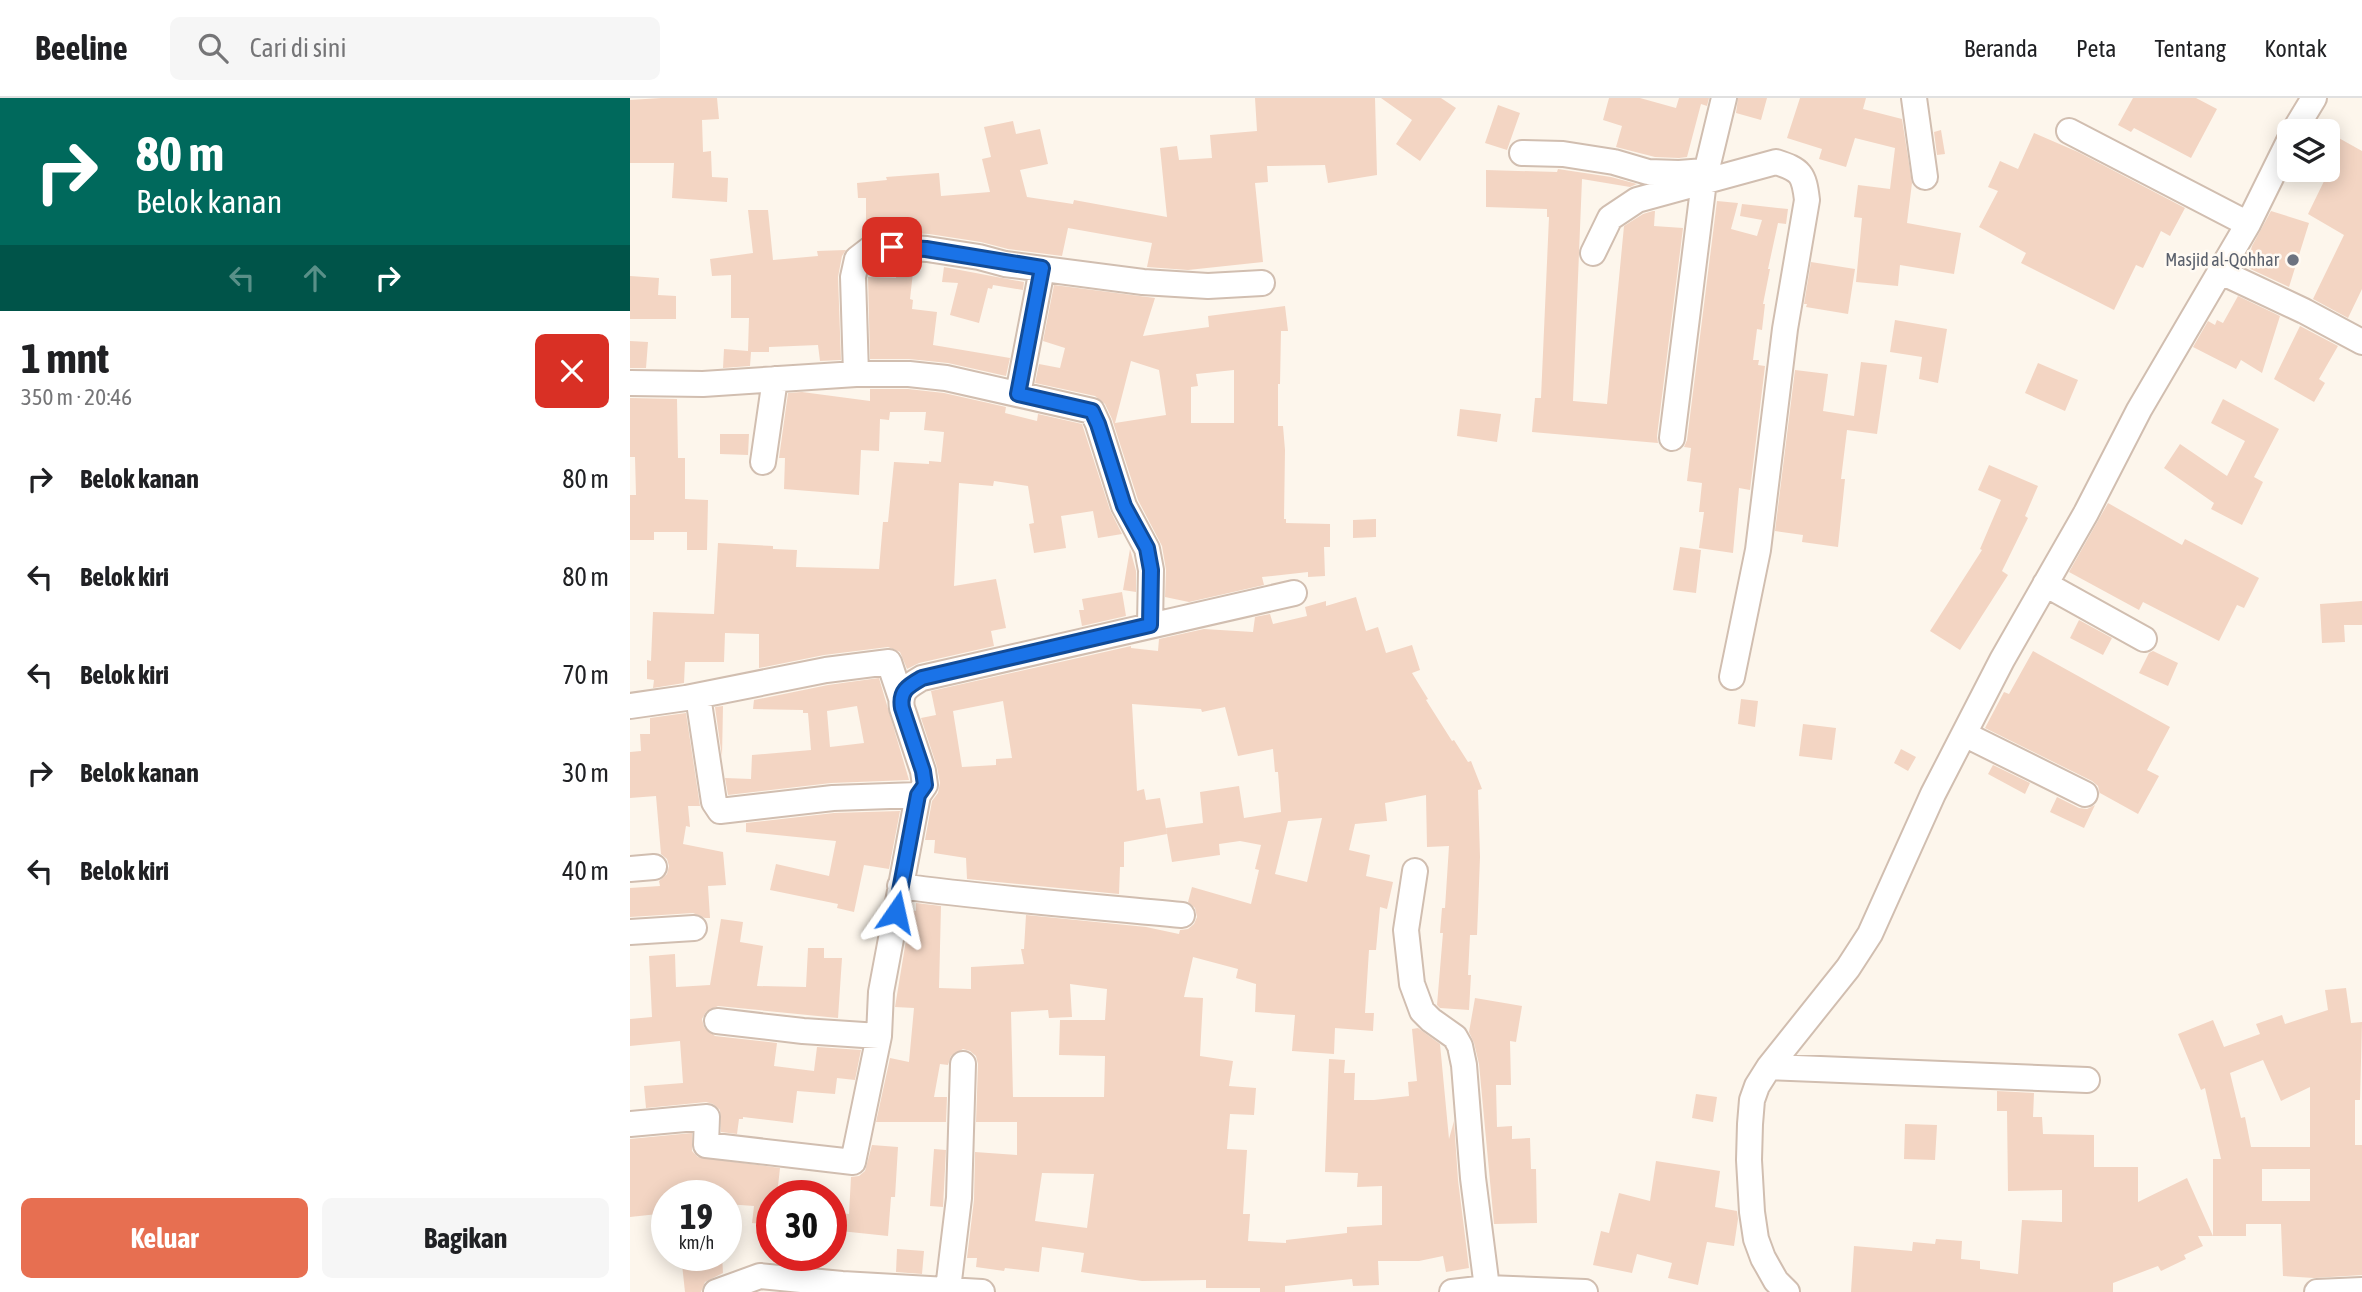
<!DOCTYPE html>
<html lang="id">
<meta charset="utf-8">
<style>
body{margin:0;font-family:"Asap Condensed",sans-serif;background:#f6f6f6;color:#202124;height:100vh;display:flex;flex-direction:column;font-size:26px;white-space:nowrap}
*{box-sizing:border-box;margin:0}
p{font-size:23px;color:#757577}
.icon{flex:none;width:38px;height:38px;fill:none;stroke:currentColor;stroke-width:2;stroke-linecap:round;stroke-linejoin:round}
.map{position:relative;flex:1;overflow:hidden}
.drawer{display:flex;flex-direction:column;background:#fff;width:630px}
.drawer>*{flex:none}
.banner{background:#00695c;color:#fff;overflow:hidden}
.fabs{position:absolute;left:1647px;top:21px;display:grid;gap:14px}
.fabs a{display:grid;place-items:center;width:63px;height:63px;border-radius:10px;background:#fff;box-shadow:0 4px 18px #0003;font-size:35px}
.speed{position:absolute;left:21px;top:1082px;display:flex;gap:14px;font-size:35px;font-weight:700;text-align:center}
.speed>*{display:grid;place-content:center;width:91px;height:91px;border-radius:50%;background:#fff;box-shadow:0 4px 18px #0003;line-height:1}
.speed small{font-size:18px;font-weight:400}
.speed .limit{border:10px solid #d22;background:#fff;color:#111}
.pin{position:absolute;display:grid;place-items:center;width:60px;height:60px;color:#fff;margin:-30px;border-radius:14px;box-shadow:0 4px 10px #0006}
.me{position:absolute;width:77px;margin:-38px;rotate:11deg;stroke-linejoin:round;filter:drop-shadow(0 0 5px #0008)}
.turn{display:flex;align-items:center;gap:24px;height:147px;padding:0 21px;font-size:32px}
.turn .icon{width:91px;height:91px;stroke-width:2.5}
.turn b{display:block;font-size:49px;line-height:60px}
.lanes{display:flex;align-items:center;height:66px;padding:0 21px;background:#0003;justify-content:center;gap:35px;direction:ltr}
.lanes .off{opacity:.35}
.round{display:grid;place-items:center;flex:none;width:74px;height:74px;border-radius:10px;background:#f6f6f6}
.head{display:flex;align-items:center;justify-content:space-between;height:119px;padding:0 21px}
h1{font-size:42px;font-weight:700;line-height:52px}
.cta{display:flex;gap:14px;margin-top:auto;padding:14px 21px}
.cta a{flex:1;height:80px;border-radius:10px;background:#e76f51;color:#fff;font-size:28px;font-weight:700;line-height:80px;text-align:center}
.cta a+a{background:#f6f6f6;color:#202124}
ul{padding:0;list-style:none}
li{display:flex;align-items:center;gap:21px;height:98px;padding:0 21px}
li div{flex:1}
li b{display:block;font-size:26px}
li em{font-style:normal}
header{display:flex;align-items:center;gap:42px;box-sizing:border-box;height:98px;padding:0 35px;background:#fff;border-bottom:2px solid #e0e0e0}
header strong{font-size:33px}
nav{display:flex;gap:38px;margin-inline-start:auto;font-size:24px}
.search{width:490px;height:63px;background:#f6f6f6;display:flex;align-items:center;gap:18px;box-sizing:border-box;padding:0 24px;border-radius:10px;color:#757577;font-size:26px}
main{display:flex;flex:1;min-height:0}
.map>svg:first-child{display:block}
.building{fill:#f3d5c3;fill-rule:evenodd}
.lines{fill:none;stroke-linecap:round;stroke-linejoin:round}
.minor-casing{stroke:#d1beb0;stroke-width:28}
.minor{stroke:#fff;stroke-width:24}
.route-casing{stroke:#114b97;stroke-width:18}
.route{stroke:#1a73e8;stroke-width:12}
.worship-dot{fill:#6b7280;stroke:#fffaf3;stroke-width:2.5}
.labels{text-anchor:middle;stroke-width:5;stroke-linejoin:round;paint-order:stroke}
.worship-label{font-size:18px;fill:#5b616d;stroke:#fffaf3;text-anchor:end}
</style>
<header>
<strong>Beeline</strong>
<div class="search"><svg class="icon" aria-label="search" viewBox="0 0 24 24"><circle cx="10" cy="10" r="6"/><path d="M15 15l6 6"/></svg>Cari di sini</div>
<nav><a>Beranda</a><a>Peta</a><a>Tentang</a><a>Kontak</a></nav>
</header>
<main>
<section class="drawer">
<div class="banner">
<div class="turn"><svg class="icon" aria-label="right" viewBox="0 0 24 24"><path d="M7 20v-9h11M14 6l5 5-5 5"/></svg><div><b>80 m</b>Belok kanan</div></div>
<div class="lanes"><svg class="icon off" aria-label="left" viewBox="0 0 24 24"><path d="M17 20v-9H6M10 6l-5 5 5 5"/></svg><svg class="icon off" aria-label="ahead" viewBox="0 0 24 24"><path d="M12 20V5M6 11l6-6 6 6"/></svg><svg class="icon" aria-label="right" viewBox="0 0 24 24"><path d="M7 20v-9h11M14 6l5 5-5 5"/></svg></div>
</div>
<div class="head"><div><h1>1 mnt</h1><p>350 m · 20:46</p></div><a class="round" style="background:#d93025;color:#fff"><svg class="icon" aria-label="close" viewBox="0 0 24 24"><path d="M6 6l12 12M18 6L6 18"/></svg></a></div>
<ul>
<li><svg class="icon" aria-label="right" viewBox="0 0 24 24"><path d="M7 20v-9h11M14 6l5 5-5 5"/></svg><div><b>Belok kanan</b></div><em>80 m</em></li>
<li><svg class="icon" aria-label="left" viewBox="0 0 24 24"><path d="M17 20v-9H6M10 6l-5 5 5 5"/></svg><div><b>Belok kiri</b></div><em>80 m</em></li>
<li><svg class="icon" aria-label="left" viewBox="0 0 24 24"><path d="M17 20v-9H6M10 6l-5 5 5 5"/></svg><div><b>Belok kiri</b></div><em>70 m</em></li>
<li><svg class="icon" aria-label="right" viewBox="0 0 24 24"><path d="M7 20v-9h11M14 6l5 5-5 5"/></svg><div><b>Belok kanan</b></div><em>30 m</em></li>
<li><svg class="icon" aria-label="left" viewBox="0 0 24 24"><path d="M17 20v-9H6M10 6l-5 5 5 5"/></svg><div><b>Belok kiri</b></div><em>40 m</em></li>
</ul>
<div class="cta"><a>Keluar</a><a>Bagikan</a></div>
</section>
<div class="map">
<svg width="1732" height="1194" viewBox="0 0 1732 1194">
<rect width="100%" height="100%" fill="#fdf6ec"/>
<path class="building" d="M31 0H87L89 21 72 22 73 54 81 53 82 79 98 80 97 104 42 100 44 65H0V2Z
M625 0H745L747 77 698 85 695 67 637 68 638 84 625 85 633 164 558 172 517 169 522 145 438 130 432 158 378 151 351 144 299 136 263 134 236 137V100H228L227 85 257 82 256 79 309 75 311 98 360 94 352 61 361 59 354 29 383 23 386 36 410 31 418 66 390 72 397 99 443 106 444 102 537 119 530 50 547 48 549 62 582 60 580 37 627 33Z
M751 0H811L826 10 790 63 766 46 782 22Z
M979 0H1010L1046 10 1049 0H1079L1077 8 1071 6 1057 59 1049 60 1025 59 986 49 992 28 973 22Z
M1108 0H1137L1131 22 1106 15Z
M1170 0H1236L1233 11 1272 21 1282 85 1277 125 1331 135 1324 176 1270 167 1268 188 1226 184 1232 120 1224 119 1228 87 1260 91 1265 50 1225 40 1216 69 1189 61 1192 51 1157 40Z
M1503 0H1566L1587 11 1561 60 1504 30 1501 34 1488 27Z
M868 7 890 15 877 52 855 45Z
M1311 32 1315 56 1307 57 1304 34Z
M1698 34 1732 53V191L1718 220 1683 201 1714 137 1678 116 1698 75Z
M1404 35 1448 54 1555 110 1540 138 1531 133 1513 170 1506 167 1484 212 1391 165 1396 155 1349 129 1368 93 1358 89 1370 63 1388 71Z
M928 71 981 79 1007 86 1000 89 952 81 943 303 977 306 994 128 1013 116 1023 113H1025L1024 128 1053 130 1027 338 1028 345 902 334 905 300H911L919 119H917V111L856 109V72L927 74Z
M1087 103 1108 105 1101 131 1127 138 1132 122 1110 118 1112 106 1158 111 1156 126 1148 125 1138 171H1140L1133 206H1135L1132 232 1127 231 1123 262H1129L1128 267 1135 268 1120 392 1109 390 1103 455 1069 450 1074 414H1069L1072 385 1057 383 1061 350 1054 349 1057 342Z
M118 112H138L143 162 188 158 187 153 216 152 212 158 208 179 211 262 190 263 188 247 139 249V254H121L120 268 93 270 94 251 118 253 119 220H101V177L82 178 80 161 123 155Z
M1641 113 1679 125 1659 189 1616 169 1622 148Z
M268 164 284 165 280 201 283 202 282 211 307 214 303 247 380 260 376 278 318 265 279 261H240L238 179 266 180Z
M1181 164 1225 171 1218 216 1176 209 1177 206H1174Z
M314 169 394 184 393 192 363 187 362 191 358 190 349 225 320 217 328 185 312 184Z
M0 178 29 180 28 197 46 198V221H0Z
M424 187 525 200 513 238 579 229 578 218 655 208 658 233H651L650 286H648V328H653L655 352 654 421H656V425L700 426V449H694L695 478 678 479V474L632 479 634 487 559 504 535 499 536 472 532 448 508 402 482 321 475 306 465 298 405 285 409 266 430 270 435 250 413 243ZM501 263 529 272 536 317 485 325ZM604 272V325H561V289L568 288 566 276Z
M1608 198 1650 218 1632 275 1611 262 1606 271 1563 249 1578 223 1585 227 1587 222 1593 225Z
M1265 222 1317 231 1308 285 1289 281 1292 259 1260 254Z
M1670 228 1708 248 1689 281 1695 285 1684 304 1644 281Z
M0 243 18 244 16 270H0Z
M1231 264 1257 267 1247 336 1217 332 1211 381H1215L1208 449 1172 444 1173 437 1145 433 1165 272 1198 276 1193 313 1224 318Z
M1408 265 1448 282 1435 313 1395 295Z
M240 291H278L314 295 376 309 375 315 407 323 408 316 452 326 480 412 492 436 468 440 463 413 431 418 436 450 404 455 399 426 404 425 398 388 364 383 363 388 329 385 324 488 366 481 376 530 361 533 364 548 289 565 277 571 270 554 258 549 194 557 129 570V536L95 535 94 564H55L54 585 23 590 24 582 17 581V562L21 563 23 514 84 516 88 445 143 448V451L167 452 166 469 249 471 253 424H258L264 364 299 366V363L311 364 314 334 294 332 296 314H260L259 322 250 321 249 353 231 352 229 397 154 391 155 360H149L158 295 172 294 240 303Z
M0 300 47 301 48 360H55V401L78 402 77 452H57V434H24V442H0V397H6L5 359H0Z
M1593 301 1649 331 1624 379 1633 384 1612 427 1581 411 1584 405 1534 370 1550 346 1597 378 1615 343 1581 325Z
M830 311 871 316 867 344 827 338Z
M90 336H119L118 357 90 356Z
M1359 367 1408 388 1395 418 1398 420 1372 473 1378 477 1330 552 1300 533 1352 452 1350 451 1371 402 1348 392Z
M1478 405 1552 447 1555 441 1629 480 1614 510 1607 507 1589 543 1513 504 1509 512 1439 474Z
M746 421V439L723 440V422Z
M1050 449 1071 452 1066 495 1043 492Z
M500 451 506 473V494L493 492Z
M492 494 496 518 452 528 449 512H454L452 501Z
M726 499 736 533 748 529 756 555 782 547 790 572 782 575 798 601 796 602 822 643 824 642 838 664 841 663 852 691 848 692 850 759 848 812 847 837H840L838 877H841L839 912 810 910 807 907 813 835H810L812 810H815L819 748 797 749 796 697 755 705 757 723 725 726 719 752 740 757 736 778 763 784 757 811 750 809 746 852H739L735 915H744L743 933 705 930 704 956 662 953 665 917 625 914 626 886 606 880 608 871 563 859 554 899 573 900 570 958 603 963 599 988 626 990 624 1017 600 1016 597 1051 617 1052 613 1116H620L618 1143 656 1145V1142L717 1135V1129L752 1127V1088L727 1089 728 1075 695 1074 699 961 715 962 714 975H725L724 1002H744L779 998 778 984 787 983 782 931 788 930 810 946 819 1041 824 1023 828 1082 839 1170 816 1174 813 1158 789 1163H748L749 1187 723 1188 722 1181 655 1188V1194H630V1190H576V1182L512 1183 451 1174 454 1155 412 1149 409 1174 375 1170 374 1173 346 1169 347 1160H337L344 1102 345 1054 387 1057V1024H346L348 966 346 958 340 953 333 951 321 958 318 967 310 966 304 999H317L316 1024H246L260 960 279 964 284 910 265 909 281 812 286 813V805L311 808 309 890 341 891V869L394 866 391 851H394L396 817 516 829 549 836 550 832 558 831 564 826 567 819 565 810 558 804 562 789 621 806 629 772 625 771 631 747 610 743 589 746 590 757 542 764 536 730 573 725 570 694 609 688 614 720 651 714 648 674H645L643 651 608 658 595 609 572 614 571 611 502 606 507 693 514 691 516 702 530 700 537 736 494 744V769H490L489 796 337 781 336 760 304 755 305 742H295L302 703 308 695 310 685 307 669 291 620 306 617 301 593 501 548V550L528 553 529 541 574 531 623 534 625 519 640 516 643 526 677 518 675 509 696 503V508ZM373 603 382 660 366 661V667L332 669 323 613ZM692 720 677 784 645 776 658 723ZM440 886 477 891 475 922H430L429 957 475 958 474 999H383L381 914 418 912 419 920 442 919ZM412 1075 464 1076 457 1130 405 1123Z
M1732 503V527H1714L1715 544 1692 545 1690 506Z
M1449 522 1482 540 1473 557 1440 540Z
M1403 553 1540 629 1517 672 1529 678 1508 716 1470 695V697L1468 688 1462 683 1355 630 1374 594 1379 596Z
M1523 553 1548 565 1538 588 1509 575 1519 555Z
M249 580 279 682 201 685 98 697 95 680 121 681 122 657 181 652 178 615H173V612L123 611 124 602 198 587ZM227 608 234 645 200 649 197 613Z
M1111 601 1128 603 1125 629 1108 626Z
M93 608 92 659 85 609Z
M56 615 70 708H58L60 729 56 728 53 746 93 754 96 787 78 788 80 820H75L63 815 0 819V790L30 788 29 783 37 776 39 768 37 761 31 756 26 698 0 700V654L11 653 10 636H20V620Z
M1173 626 1206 630 1202 662 1169 658Z
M1271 651 1286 659 1278 673 1264 665Z
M1363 667 1400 685 1395 696 1358 676Z
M1427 699 1449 710 1457 711 1465 707 1454 730 1420 714Z
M270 713 259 771 234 767 224 814 207 810 208 806 140 792 146 766 199 778 206 743 116 734V725L204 715Z
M91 821 113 824 110 844 133 848 127 888 176 889 178 850H194V860H212L208 920 88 908 76 914 72 921 74 929 85 938 147 945 144 968 184 973 187 949 231 952 225 982 207 980 205 996 167 993 163 1025 113 1019V1021H109L107 1036 91 1034 90 1012 83 1006 76 1004 16 1010 14 988 53 985 50 943 0 948V921L22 919 19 858 45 856 46 889 80 887Z
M1716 890 1721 925 1732 924 1730 1002H1725V1047H1732V1177L1684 1180 1653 1178 1651 1126H1616V1138H1583V1061H1591L1575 990 1571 992 1548 936 1583 922 1594 949 1630 936 1626 926 1652 917 1655 926 1698 912 1695 892ZM1633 962 1651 1003 1680 989V1049H1621L1615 1019 1611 1020 1600 975ZM1632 1071H1680V1103H1632Z
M845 900 892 908 886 944 880 943 881 987H866L867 1029 882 1028V1041L900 1040 901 1071H906L907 1125 864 1126 849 966 844 945 839 934Z
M1367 993 1404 995 1403 1019H1412L1413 1036 1464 1037V1069H1508V1104L1557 1080 1583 1138H1568L1573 1148 1554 1157 1556 1161 1531 1173 1528 1168 1483 1185V1194H1221L1224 1148 1282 1153 1283 1144 1305 1146 1306 1141 1332 1143 1331 1161 1350 1163V1171L1388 1176 1392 1122 1432 1124V1092L1378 1093 1377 1013H1367Z
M1066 996 1087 999 1083 1024 1062 1020Z
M1275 1026 1307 1027 1305 1062 1274 1061Z
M62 1035V1053L68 1059 150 1070 147 1097H142V1127L122 1125 124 1108 96 1106V1097H37V1115L0 1119V1041Z
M242 1047 268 1049 265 1099H261L258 1138 201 1132V1114L219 1116 221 1079 229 1078 235 1073Z
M304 1051 316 1052 313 1109 300 1108Z
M1026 1063 1090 1073 1085 1109 1107 1113 1108 1121 1104 1148 1077 1144 1068 1187 1038 1180 1042 1165 1007 1156 1002 1175 963 1167 971 1133 979 1135 989 1095 1020 1103Z
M267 1151 294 1153 292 1176 266 1174Z
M51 1157H92L93 1175 75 1184 71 1194H55Z
M144 1157H167L166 1167 143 1164Z"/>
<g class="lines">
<g class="minor-casing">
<path id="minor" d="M1284 0 1295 79
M1439 33 1618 126
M1664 33 1684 0
M892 55 933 56 984 64 1018 74 1049 75 1075 73
M963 155 980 120 1007 102 1146 64C1171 72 1174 76 1177 102L1155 231 1128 452 1102 579
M1591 174 1674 213 1732 244
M226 276H279L316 280 462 313 468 326 494 408 517 451 521 472 520 527
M0 285 73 286 226 276 223 179 227 161 240 151 262 149 297 151 349 159 375 166 513 184 578 188 632 185
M388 296 412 171
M1042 340 1074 83 1094 0
M133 364 145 281
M1415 486 1514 541
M68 598 84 704 90 713 203 700 288 697
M0 608 56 600 196 572 259 564 271 600
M1334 636 1455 696
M0 771 24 769
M785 773 776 832 782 886 792 913 801 922 825 939 830 948 834 967 843 1080 857 1190
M270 788C364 801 458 808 552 817
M0 834 64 830
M87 923 173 933 249 938
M1139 969 1457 982
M0 1026 77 1019 76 1047 223 1064 249 938 251 894 288 697 295 687 293 673 272 610C269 593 278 588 292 580L664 495
M318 1191 329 1100 333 966
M86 1194 130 1178 212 1186 352 1194
M822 1194 857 1190 955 1194
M1157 1194 1146 1183 1133 1160 1126 1141 1122 1114 1119 1062 1120 1026 1122 1002 1127 988 1139 969 1218 870 1240 836 1303 696 1372 562 1456 415 1509 312 1618 126 1659 43
M1687 1194 1732 1192"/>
</g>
<use href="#minor" class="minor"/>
</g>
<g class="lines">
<g class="route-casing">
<path id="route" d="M262 149 296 151 412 170 388 296 462 313 468 326 494 408 517 450 521 472 520 527 292 580C278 588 269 593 272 610L293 673 295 687 288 697 266 814"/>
</g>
<use href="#route" class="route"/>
</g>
<circle class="worship-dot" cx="1663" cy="162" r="7"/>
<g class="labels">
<g class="worship-label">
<text x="1649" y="168">Masjid al-Qohhar</text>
</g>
</g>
</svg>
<div class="fabs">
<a><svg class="icon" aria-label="layers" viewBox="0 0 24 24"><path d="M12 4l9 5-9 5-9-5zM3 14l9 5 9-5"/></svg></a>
</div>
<div class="speed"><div>19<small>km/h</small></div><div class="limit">30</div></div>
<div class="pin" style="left:262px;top:149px;background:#d93025"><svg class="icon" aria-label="arrive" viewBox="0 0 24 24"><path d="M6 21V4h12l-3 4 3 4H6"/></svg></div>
<svg class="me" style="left:266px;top:814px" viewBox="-20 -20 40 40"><path d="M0-17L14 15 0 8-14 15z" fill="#1a73e8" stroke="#fff" stroke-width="4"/></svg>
</div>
</main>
